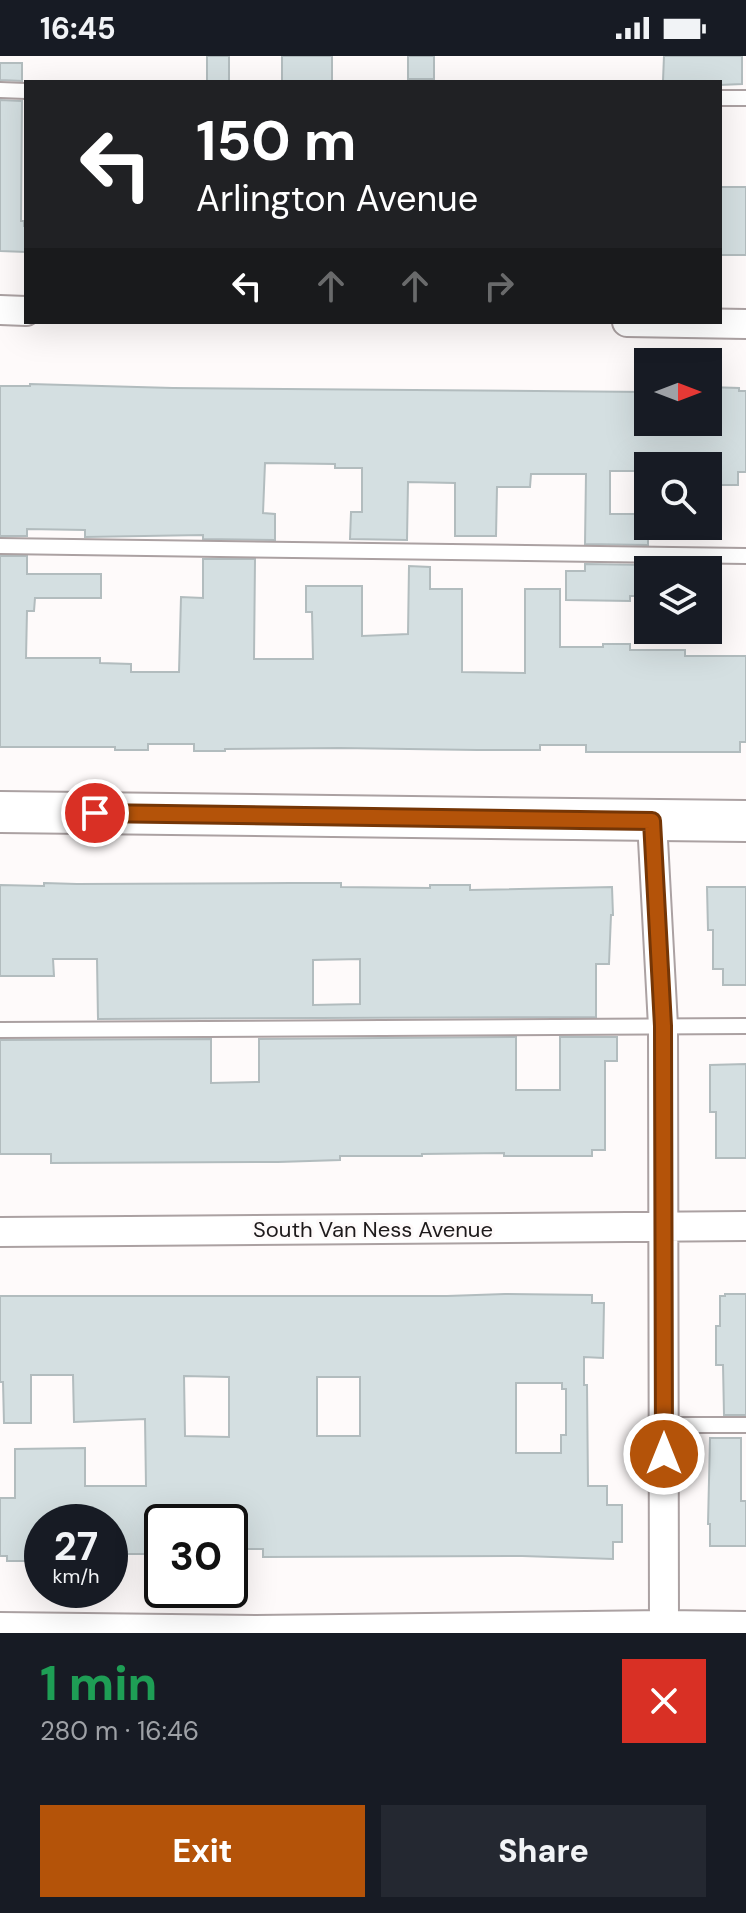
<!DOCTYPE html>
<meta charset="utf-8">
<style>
body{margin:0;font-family:"DM Sans",sans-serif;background:#242831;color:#f1f3f6;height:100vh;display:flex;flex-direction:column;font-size:30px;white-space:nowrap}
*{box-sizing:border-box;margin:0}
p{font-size:26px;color:#9ea1a6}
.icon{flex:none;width:44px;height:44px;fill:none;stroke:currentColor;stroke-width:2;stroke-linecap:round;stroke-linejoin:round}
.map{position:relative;height:1577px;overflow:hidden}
.details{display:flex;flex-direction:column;background:#171b24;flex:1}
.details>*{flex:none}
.top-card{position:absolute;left:24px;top:24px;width:698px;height:244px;border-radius:0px;box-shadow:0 8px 32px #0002;background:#202124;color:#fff;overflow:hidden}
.needle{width:52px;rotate:90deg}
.fabs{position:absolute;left:634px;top:292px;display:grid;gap:16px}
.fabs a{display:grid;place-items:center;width:88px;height:88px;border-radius:0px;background:#171b24;box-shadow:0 8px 32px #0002;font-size:40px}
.speed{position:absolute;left:24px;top:1448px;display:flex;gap:16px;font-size:40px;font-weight:700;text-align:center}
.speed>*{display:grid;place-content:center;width:104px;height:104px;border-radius:50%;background:#171b24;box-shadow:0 8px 32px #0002;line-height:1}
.speed small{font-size:20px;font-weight:400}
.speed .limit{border:4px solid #111;border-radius:12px;background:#fff;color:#111}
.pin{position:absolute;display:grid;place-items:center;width:68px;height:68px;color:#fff;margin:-34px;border:4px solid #fff;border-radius:50%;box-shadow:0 2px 8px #0007}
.me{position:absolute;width:88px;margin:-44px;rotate:0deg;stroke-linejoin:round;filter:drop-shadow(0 0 6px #0008)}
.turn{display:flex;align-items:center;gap:28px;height:168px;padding:0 40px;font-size:36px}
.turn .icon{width:104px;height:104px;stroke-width:2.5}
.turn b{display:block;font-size:56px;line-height:68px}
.lanes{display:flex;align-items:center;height:76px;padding:0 40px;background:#0003;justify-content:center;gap:40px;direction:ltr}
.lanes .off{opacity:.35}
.round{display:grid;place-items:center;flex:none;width:84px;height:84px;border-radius:0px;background:#242831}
.overview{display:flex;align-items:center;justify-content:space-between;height:136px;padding:0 40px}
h1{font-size:48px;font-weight:800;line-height:60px;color:#1e9e55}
.button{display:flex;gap:16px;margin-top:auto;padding:16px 40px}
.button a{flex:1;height:92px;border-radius:0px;background:#b45309;color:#fff;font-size:32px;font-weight:800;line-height:92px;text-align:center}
.button a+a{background:#242831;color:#f1f3f6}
.status{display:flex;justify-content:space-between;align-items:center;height:56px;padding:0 40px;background:#171b24;direction:ltr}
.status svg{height:22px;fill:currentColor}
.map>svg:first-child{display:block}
.building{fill:#d4dfe1;stroke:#b2bcbe;stroke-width:2;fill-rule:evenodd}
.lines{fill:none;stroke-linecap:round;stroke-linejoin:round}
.service-casing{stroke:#aba1a2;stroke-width:18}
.minor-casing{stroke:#aba1a2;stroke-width:32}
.secondary-casing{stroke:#aba1a2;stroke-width:44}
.service{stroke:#fff;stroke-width:14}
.minor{stroke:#fff;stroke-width:28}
.secondary{stroke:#fff;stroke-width:40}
.route-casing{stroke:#753606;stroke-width:20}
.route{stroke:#b45309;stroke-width:14}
.labels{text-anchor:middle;stroke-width:6;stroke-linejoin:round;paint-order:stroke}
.street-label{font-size:22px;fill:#1e1a1b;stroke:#fefafa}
</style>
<div class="status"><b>16:45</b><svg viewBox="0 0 49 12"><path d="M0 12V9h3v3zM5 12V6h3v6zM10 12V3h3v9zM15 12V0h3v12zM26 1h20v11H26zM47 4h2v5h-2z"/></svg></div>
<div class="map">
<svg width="746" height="1577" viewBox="0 0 746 1577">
<rect width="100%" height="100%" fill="#fefafa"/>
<path class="building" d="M207 0H229V25H207Z
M282 0H332V26H282Z
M408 0H434V23H408Z
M664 0H742V28L720 29V26L663 25Z
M0 7H22V25L0 24Z
M0 44 22 45 21 165H24V170H26V196L0 195Z
M720 131H746V199H720Z
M30 328 173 332 648 336V366H708V331L739 332V335H746V416H738V429H715V412H708V410H648V415H610V458H648V489L585 488 586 418H531L530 431H497L496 480H455V427L408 426 407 484 350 483 351 456H362V412H335V408L265 407 263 457 275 458V484L203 483V479L85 481V474L27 473V480H0V330H30Z
M0 500H27V518H101V542H35L34 555H27L26 602H100V607L131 608V616H179L181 541 203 542V503H255L254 603H313L312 556H306V530H362V580L408 578 409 510 430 511V533H462V616L525 617V533H560V591H603V588H630V594H685V600H746V686H740V696H586V689H540V694H477L340 692 225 693V695H194V688H148V694H115V691H0Z
M585 508 648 509V540H630V545L566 544V515H585Z
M44 827 77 828 291 827H341V831L430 832V829H470V834L612 831 613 859H611L609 908H596V961L98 963 97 903H53L54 920H0V829L44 830ZM360 903V948L313 949V904Z
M707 831H746V929H723V913H713V874H708Z
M516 981V1034H560V981H617V1005H605V1094H592V1100H504V1097L422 1098V1100H340V1104L278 1106 51 1107V1098H0V984L211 983V1027L259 1026V983Z
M746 1008V1102H716V1056H710V1009Z
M505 1238 592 1239V1247H604L603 1302 584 1301V1329H587L588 1430H607V1449H622V1486H613V1503L522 1500 263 1501V1493H230V1466H162V1498H118V1492H110V1466H42V1505H7V1500H0V1442H15V1393L85 1392V1430H146L145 1363 74 1366 73 1319H31V1367H4L3 1326H0V1240H447ZM184 1320 229 1321V1381L185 1380ZM317 1321H360V1380H317ZM516 1327H562V1333H566V1379H561V1397H516Z
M725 1238H746V1359H724L723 1309H716V1270H720V1240H725Z
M710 1382H741V1445H746V1490H710V1468H708Z"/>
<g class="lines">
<g class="service-casing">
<path id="service" d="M0 34 26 35
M720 42H746
M0 490 746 500
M0 974 746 970
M664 1369H746"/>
</g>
<g class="minor-casing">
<path id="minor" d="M0 254 26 255
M627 266 746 268
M652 765 663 970 664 1577
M0 1176 746 1170
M0 1571 256 1574 664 1569 746 1570"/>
</g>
<g class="secondary-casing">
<path id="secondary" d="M0 756 746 765"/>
</g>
<use href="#service" class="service"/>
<use href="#minor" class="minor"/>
<use href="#secondary" class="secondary"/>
</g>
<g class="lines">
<g class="route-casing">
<path id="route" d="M95 757 652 765 663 970 664 1398"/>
</g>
<use href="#route" class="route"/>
</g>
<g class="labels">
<g class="street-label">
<text x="373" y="1181">South Van Ness Avenue</text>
</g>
</g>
</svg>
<div class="fabs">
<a><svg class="needle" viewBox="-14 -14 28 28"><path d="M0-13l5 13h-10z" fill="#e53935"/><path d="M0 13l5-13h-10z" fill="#9ea1a6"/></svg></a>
<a><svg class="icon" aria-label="search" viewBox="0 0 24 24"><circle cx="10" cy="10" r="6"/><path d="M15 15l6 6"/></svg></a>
<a><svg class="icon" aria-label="layers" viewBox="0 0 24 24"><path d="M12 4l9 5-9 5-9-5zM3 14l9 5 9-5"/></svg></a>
</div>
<div class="speed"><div>27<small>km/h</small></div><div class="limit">30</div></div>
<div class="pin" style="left:95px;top:757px;background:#d93025"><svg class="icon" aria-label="arrive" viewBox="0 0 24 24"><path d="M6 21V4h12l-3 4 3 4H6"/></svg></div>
<svg class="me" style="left:664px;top:1398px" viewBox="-20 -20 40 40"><circle r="17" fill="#b45309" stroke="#fff" stroke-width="3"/><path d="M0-11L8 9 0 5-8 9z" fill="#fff"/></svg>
<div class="top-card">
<div class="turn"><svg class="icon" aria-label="left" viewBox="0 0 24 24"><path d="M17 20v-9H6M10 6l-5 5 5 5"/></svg><div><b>150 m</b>Arlington Avenue</div></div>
<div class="lanes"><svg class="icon" aria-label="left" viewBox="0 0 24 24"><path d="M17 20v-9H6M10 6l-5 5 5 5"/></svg><svg class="icon off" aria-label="ahead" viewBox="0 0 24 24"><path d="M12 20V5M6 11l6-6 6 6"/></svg><svg class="icon off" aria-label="ahead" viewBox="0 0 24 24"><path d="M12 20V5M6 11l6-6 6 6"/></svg><svg class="icon off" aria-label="right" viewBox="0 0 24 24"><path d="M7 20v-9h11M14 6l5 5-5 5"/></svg></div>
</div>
</div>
<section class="details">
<div class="overview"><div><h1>1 min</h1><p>280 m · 16:46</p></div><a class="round" style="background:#d93025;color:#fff"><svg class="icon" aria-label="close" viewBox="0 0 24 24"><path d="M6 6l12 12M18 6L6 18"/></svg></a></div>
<div class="button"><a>Exit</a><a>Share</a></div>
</section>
